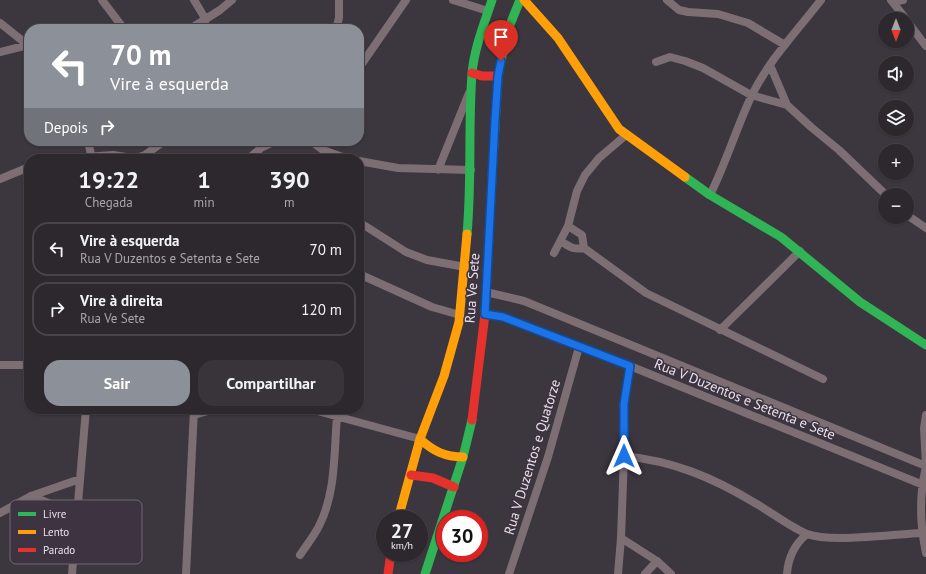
<!DOCTYPE html>
<html lang="pt">
<meta charset="utf-8">
<style>
body{margin:0;font-family:"PT Sans",sans-serif;background:#39343a;color:#f1f3f6;height:100vh;display:flex;flex-direction:column;font-size:15px;white-space:nowrap}
*{box-sizing:border-box;margin:0}
p{font-size:13px;color:#a7a6aa}
.icon{flex:none;width:22px;height:22px;fill:none;stroke:currentColor;stroke-width:2;stroke-linecap:round;stroke-linejoin:round}
.map{position:relative;flex:1;overflow:hidden}
.side{position:absolute;left:24px;top:154px;width:340px;height:260px;display:flex;flex-direction:column;background:#2d282e;border-radius:16px;box-shadow:0 1px 3px #0004,0 0 0 1px #48444a}
.side>*{flex:none}
.guide{position:absolute;left:24px;top:24px;width:340px;height:122px;border-radius:16px;box-shadow:0 1px 3px #0004,0 0 0 1px #48444a;background:#8c9099;color:#fff;overflow:hidden}
.needle{width:26px;rotate:180deg}
.fabs{position:absolute;left:878px;top:12px;display:grid;gap:8px}
.fabs a{display:grid;place-items:center;width:36px;height:36px;border-radius:50%;background:#2d282e;box-shadow:0 1px 3px #0004,0 0 0 1px #48444a;font-size:20px}
.speed{position:absolute;left:376px;top:510px;display:flex;gap:8px;font-size:20px;font-weight:700;text-align:center}
.speed>*{display:grid;place-content:center;width:52px;height:52px;border-radius:50%;background:#2d282e;box-shadow:0 1px 3px #0004,0 0 0 1px #48444a;line-height:1}
.speed small{font-size:10px;font-weight:400}
.speed .limit{border:6px solid #d22;background:#fff;color:#111}
.pin{position:absolute;display:grid;place-items:center;width:34px;height:34px;color:#fff;margin:-41px -17px;border-radius:50% 50% 50% 0;rotate:-45deg;box-shadow:0 0 4px #0007}
.pin .icon{rotate:45deg}
.me{position:absolute;width:44px;margin:-22px;rotate:0deg;stroke-linejoin:round;filter:drop-shadow(0 0 3px #0008)}
.turn{display:flex;align-items:center;gap:14px;height:84px;padding:0 20px;font-size:18px}
.turn .icon{width:52px;height:52px;stroke-width:2.5}
.turn b{display:block;font-size:28px;line-height:34px}
.then{display:flex;align-items:center;height:38px;padding:0 20px;background:#0003;gap:8px;font-size:15px}
.eta{display:flex;justify-content:space-evenly;align-items:center;height:68px;text-align:center}
.eta b{font-size:24px;font-weight:600;line-height:28px}
.button{display:flex;gap:8px;margin-top:auto;padding:8px 20px}
.button a{flex:1;height:46px;border-radius:16px;background:#8c9099;color:#fff;font-size:16px;font-weight:600;line-height:46px;text-align:center}
.button a+a{background:#39343a;color:#f1f3f6}
ul{padding:0;list-style:none}
li{display:flex;align-items:center;gap:12px;height:54px;margin:0 8px 6px;padding:0 12px;border:2px solid #48444a;border-radius:16px}
li div{flex:1}
li b{display:block;font-size:15px}
li em{font-style:normal}
.map>svg:first-child{display:block}
.lines{fill:none;stroke-linecap:round;stroke-linejoin:round}
.street{stroke:#7d6e74;stroke-width:8}
.fast{stroke:#30b455;stroke-width:9}
.slow{stroke:#ff9f0a;stroke-width:9}
.jam{stroke:#e5322d;stroke-width:9}
.route-casing{stroke:#114b97;stroke-width:10}
.route{stroke:#1a73e8;stroke-width:7}
.labels{text-anchor:middle;stroke-width:3;stroke-linejoin:round;paint-order:stroke}
.street-label{font-size:14px;fill:#e9e2ea;stroke:#3e3341}
.key{fill:#3e3341;stroke:#716874;stroke-width:1}
.key-label{font-size:11px;fill:#e9e2ea}
</style>
<div class="map">
<svg width="926" height="574" viewBox="0 0 926 574">
<rect width="100%" height="100%" fill="#3c363e"/>
<g class="lines">
<path class="street" d="M102 0 124 29
M194 0 206 20
M453 0 488 11
M667 0 679 10 688 12 718 14 748 23 785 45
M891 0 906 19
M893 2 903 0
M907 21 926 46
M0 23 29 46
M190 29 220 10 232 0
M336 29 339 18V0
M0 52 28 45
M656 62 670 57 685 61 703 68 751 95 787 105
M770 65 787 105 811 127 839 150 886 195
M359 68 406 0
M88 141 92 159
M311 141 323 150 348 159
M136 158 145 155 164 141
M59 159 113 155 139 159
M248 159 261 148 276 141
M359 161 398 168 471 170
M438 170 469 93
M0 179 29 167
M710 195C726 163 736 129 751 97 768 61 797 31 821 0
M907 215 926 228
M359 222 406 252 427 260 465 267
M568 226 582 235 584 248 646 293 823 379
M561 241C569 247 574 250 584 248
M554 253 568 226 577 191 585 175 599 158 626 135
M359 274 432 307 460 315
M486 292 524 301 926 466
M485 314 503 317 630 366 926 486
M720 330 800 251
M0 365H29
M310 409 420 439
M194 415 215 409
M926 415 924 428 926 465
M624 456C673 461 712 477 755 503 771 512 790 527 807 534 831 543 895 534 922 533
M926 467C919 495 920 525 926 553
M31 496 76 514
M0 513 31 496 80 479
M621 538 657 561 671 574
M300 555C306 546 314 536 319 526 336 493 334 452 337 416
M72 574 86 409
M186 574 194 409
M509 574 548 457 579 347
M618 574 621 538 624 456V405L630 366
M645 574 657 561
M787 574C788 558 795 544 807 534"/>
<path class="fast" d="M492 177 498 76 507 32 520 0
M685 177 710 195 781 237 860 302 926 345
M467 234C472 181 468 127 472 74 474 49 484 24 492 0
M425 574 463 457 472 420"/>
<path class="slow" d="M524 0 558 38 619 129 685 177
M420 439C433 451 445 457 463 457
M398 519 420 439 444 376 459 322 467 234"/>
<path class="jam" d="M472 73 482 76H498
M472 420 485 314 492 177
M411 475 433 478 454 487
M388 574 391 553"/>
</g>
<g class="lines">
<g class="route-casing">
<path id="route" d="M501 61 498 76 495 120 485 314 503 317 630 366 624 404V456"/>
</g>
<use href="#route" class="route"/>
</g>
<g class="labels">
<g class="street-label">
<text transform="translate(472 288) rotate(-86)" y="5">Rua Ve Sete</text>
<text transform="translate(745 399) rotate(22)" y="5">Rua V Duzentos e Setenta e Sete</text>
<text transform="translate(532 457) rotate(-73)" y="5">Rua V Duzentos e Quatorze</text>
</g>
</g>
<rect x="10" y="500" width="132" height="64" rx="6" class="key"/>
<rect x="18" y="512" width="18" height="4" fill="#30b455"/>
<rect x="18" y="530" width="18" height="4" fill="#ff9f0a"/>
<rect x="18" y="548" width="18" height="4" fill="#e5322d"/>
<g class="key-label">
<text x="43" y="518">Livre</text>
<text x="43" y="536">Lento</text>
<text x="43" y="554">Parado</text>
</g>
</svg>
<div class="fabs">
<a><svg class="needle" viewBox="-14 -14 28 28"><path d="M0-13l5 13h-10z" fill="#e53935"/><path d="M0 13l5-13h-10z" fill="#a7a6aa"/></svg></a>
<a><svg class="icon" aria-label="sound" viewBox="0 0 24 24"><path d="M4 9h4l5-4v14l-5-4H4zM17 9q2 3 0 6"/></svg></a>
<a><svg class="icon" aria-label="layers" viewBox="0 0 24 24"><path d="M12 4l9 5-9 5-9-5zM3 14l9 5 9-5"/></svg></a>
<a>+</a>
<a>−</a>
</div>
<div class="speed"><div>27<small>km/h</small></div><div class="limit">30</div></div>
<div class="pin" style="left:501px;top:61px;background:#d93025"><svg class="icon" aria-label="arrive" viewBox="0 0 24 24"><path d="M6 21V4h12l-3 4 3 4H6"/></svg></div>
<svg class="me" style="left:624px;top:456px" viewBox="-20 -20 40 40"><path d="M0-17L14 15 0 8-14 15z" fill="#1a73e8" stroke="#fff" stroke-width="4"/></svg>
<div class="guide">
<div class="turn"><svg class="icon" aria-label="left" viewBox="0 0 24 24"><path d="M17 20v-9H6M10 6l-5 5 5 5"/></svg><div><b>70 m</b>Vire à esquerda</div></div>
<div class="then">Depois<svg class="icon" aria-label="right" viewBox="0 0 24 24"><path d="M7 20v-9h11M14 6l5 5-5 5"/></svg></div>
</div>
<section class="side">
<div class="eta">
<div><b>19:22</b><p>Chegada</p></div>
<div><b>1</b><p>min</p></div>
<div><b>390</b><p>m</p></div>
</div>
<ul>
<li><svg class="icon" aria-label="left" viewBox="0 0 24 24"><path d="M17 20v-9H6M10 6l-5 5 5 5"/></svg><div><b>Vire à esquerda</b><p>Rua V Duzentos e Setenta e Sete</p></div><em>70 m</em></li>
<li><svg class="icon" aria-label="right" viewBox="0 0 24 24"><path d="M7 20v-9h11M14 6l5 5-5 5"/></svg><div><b>Vire à direita</b><p>Rua Ve Sete</p></div><em>120 m</em></li>
</ul>
<div class="button"><a>Sair</a><a>Compartilhar</a></div>
</section>
</div>
